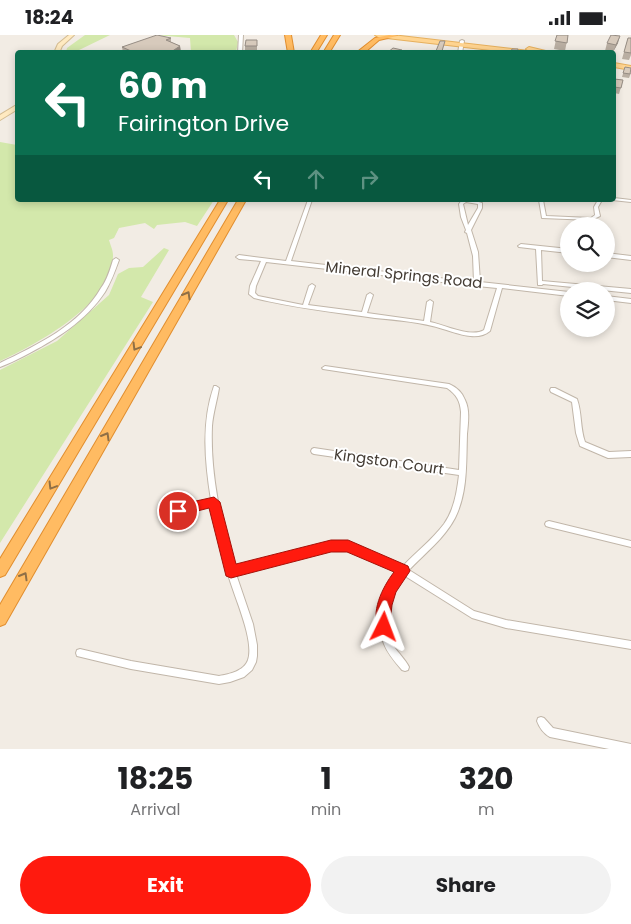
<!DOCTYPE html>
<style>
body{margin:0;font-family:Poppins,sans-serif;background:#f2f2f2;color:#202124;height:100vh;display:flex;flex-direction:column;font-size:19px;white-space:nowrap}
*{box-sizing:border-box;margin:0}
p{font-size:16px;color:#757577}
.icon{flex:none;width:28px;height:28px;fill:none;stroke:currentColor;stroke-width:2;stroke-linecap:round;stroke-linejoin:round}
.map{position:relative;height:714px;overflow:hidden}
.drawer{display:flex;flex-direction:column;background:#fff;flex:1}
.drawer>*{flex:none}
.hud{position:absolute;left:15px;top:15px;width:601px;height:152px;border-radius:5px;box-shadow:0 2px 8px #0003;background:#0b6e4f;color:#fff;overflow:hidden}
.fabs{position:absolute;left:560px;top:182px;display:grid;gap:10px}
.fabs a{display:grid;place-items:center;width:55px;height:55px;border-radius:50%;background:#fff;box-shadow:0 2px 8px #0003;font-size:25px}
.pin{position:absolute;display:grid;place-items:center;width:42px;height:42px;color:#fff;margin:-21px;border:2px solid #fff;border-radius:50%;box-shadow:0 1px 5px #0007}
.me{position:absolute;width:55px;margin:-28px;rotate:3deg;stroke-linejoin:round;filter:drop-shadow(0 0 4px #0008)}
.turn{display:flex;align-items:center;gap:18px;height:105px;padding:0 20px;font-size:22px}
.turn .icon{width:65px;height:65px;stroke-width:2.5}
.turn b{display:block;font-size:35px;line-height:42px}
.lanes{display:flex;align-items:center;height:48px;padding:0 20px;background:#0003;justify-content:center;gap:25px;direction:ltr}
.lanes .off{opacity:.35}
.eta{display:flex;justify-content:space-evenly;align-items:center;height:85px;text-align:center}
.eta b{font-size:30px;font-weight:700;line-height:35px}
.cta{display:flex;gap:10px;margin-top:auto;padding:10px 20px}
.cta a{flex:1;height:58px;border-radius:30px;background:#ff1a0e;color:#fff;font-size:20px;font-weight:700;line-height:58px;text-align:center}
.cta a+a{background:#f2f2f2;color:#202124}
.status{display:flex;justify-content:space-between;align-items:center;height:35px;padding:0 25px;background:#fff;direction:ltr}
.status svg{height:14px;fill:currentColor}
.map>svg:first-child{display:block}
.green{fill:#d3e8ab}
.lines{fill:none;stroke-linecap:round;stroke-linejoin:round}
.street-casing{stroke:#c1b6a9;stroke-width:2}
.secondary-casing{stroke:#d4bc92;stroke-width:2}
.primary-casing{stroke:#e6b05e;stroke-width:2}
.highway-casing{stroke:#e18e2f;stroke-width:2}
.street{fill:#fff;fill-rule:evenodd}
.secondary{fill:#ffeac1;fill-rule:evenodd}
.primary{fill:#ffd490;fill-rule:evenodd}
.highway{fill:#ffbb62;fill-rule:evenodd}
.wall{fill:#b9aea2}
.shaded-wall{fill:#968d84}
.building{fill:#d7cabc;stroke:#968d84}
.oneway{stroke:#8f6f46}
.route{fill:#ff1a0e;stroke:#a61109}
.labels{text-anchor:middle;stroke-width:4;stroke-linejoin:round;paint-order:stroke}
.street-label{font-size:15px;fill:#443c34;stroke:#fff}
</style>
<div class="status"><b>18:24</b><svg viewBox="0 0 49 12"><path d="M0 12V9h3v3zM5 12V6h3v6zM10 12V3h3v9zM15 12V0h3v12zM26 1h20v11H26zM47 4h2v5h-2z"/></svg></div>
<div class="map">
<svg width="631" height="714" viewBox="0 0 631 714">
<rect width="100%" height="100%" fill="#f2ece4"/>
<path class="green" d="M85 0H110L75 17H66L67 13Z
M155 0H234L238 7 236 17H191L190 3Z
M0 107 17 110 18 165H214L197 191 185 187 157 190 154 194 145 188 119 193 114 203 109 205C110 209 113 215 113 220 114 268 37 309 0 326Z
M164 213 169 215 141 262 153 267 0 508V335L57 306 109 260 118 239 129 233 143 232Z"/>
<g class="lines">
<g class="street-casing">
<path id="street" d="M239 0H243L242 18H238Z
M462 5 464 6 462 18H458L460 6Z
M614 163 631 165V167L612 165H614Z
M308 165H312L291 226 474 247 473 221 467 198 465 197 466 195 461 182 459 169 462 165H472L482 168V173L471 195 478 217 480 247 569 257V261L502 253 490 296C477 307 457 298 443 294 421 287 397 285 375 283 334 277 294 273 254 263L249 259 250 251 261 226 239 224 236 222 239 220 286 226ZM466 167 478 169V173L468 190 463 169ZM266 227 477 251 497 253 484 295C471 303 445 290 430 287L433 267 430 265 427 267 424 286 367 278 373 260 370 258 367 260 362 277 308 270 315 251 312 249 309 251 303 270 258 261 255 258 256 251Z
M539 165H543L546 181 591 183 595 180 594 172 598 165H602L598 172 600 181 592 185 542 183Z
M521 209 569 214V218L541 215 542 246 631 254V258L543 249 542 250H538L536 214 519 212 518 211Z
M606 218 631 221V225L606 222Z
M116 223 119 225C115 236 111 247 105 257 86 286 55 305 24 321 16 325 8 329 0 332V328C37 310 80 290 101 253 107 245 110 235 113 225Z
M606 261 631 264V268L606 265Z
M325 331 449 349C456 352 462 357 465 365 470 375 468 388 467 399 466 427 468 457 455 483 444 504 425 518 409 535L474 576 506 585 631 606V614L506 593 472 583 405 541C389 559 381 588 393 610 398 618 405 624 409 632L408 635 405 636 402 635C395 627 388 619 384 609 374 585 382 556 398 537L393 533 348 514H331L236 539 253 589 257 610V621L256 627 252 635 244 642 230 647 219 649 131 634 77 621 76 618 77 615 80 614 131 626 219 641C230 639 244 636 248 625 255 605 233 559 228 539 221 516 216 493 212 470L163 480 160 479 159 477 160 475 163 474 211 465C205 428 201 388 214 351H216L219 353C217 366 213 378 212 391 210 439 221 487 234 533L331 508H348L403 531C416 517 432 505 444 489 454 475 457 457 459 440L314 419 312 418 311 416 312 414 314 413 459 435 461 377C460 366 457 360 447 353L323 334 322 333Z
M551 353H555L577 364C582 378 580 393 585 407L609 417 631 416V422L608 423 580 411 576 398 572 367 551 357 550 355Z
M549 486 631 506V512L549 492 546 491 545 489 546 487Z
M541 682 544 683 553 693 631 709V714H609L550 702C544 699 539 692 537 686L538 683Z"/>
</g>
<g class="secondary-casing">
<path id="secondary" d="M69 0H74L62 11 59 18H54L58 9Z
M18 69V74L0 85V80Z"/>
</g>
<g class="primary-casing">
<path id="primary" d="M375 0H392L529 16 526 14 529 12 554 18H516L378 2Z
M614 28 631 31V35L614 32Z"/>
</g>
<g class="highway-casing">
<path id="highway" d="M285 0H291L294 18H288Z
M321 0H327L316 18H310Z
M334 0H340L329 18H323Z
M389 0 397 1 379 5 364 18H356L375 3Z
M220 165H228L5 540 0 542V524Z
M238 165H246L5 589 0 591V570Z"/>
</g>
<use href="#street" class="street"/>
<use href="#secondary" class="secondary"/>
<use href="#primary" class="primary"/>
<use href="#highway" class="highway"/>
</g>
<path class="wall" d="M557 0H568L565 16 554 14Z
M171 3V7L180 11 181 18H123L122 12Z
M628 3H631V20L629 25 622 24Z
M257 5V17H245V11Z
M607 8H618L613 17 605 16Z
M625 32 631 38 629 43 622 42Z
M614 44 623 45 619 59 614 58Z"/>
<path class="shaded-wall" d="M620 1 618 8 613 17 616 10Z
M180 11 181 18H171V17Z"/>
<path class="building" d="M157 0 171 3 166 5 180 11 171 17 173 18H128L131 16 122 12Z
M557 0H568L567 8 555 6Z
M611 0 620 1 616 10 607 8Z
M628 3H631V18L624 17Z
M246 5H257V11H245Z
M440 6H445L442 16H436Z
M393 13 402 15 398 18H387Z
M512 14H518L517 18H510Z
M625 32 631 33 630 39 623 38Z
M614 44 623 45 621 53 614 52Z"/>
<defs><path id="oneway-chevron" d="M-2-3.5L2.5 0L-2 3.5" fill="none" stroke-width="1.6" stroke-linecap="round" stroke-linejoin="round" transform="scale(1.25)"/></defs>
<g class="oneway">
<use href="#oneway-chevron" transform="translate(187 260) rotate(-60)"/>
<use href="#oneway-chevron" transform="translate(136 312) rotate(121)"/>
<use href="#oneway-chevron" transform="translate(106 401) rotate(-60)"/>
<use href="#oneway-chevron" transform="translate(52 451) rotate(121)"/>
<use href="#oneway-chevron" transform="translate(24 541) rotate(-60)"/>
</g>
<path class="route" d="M214 462 220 467 236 529 331 505H348L408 531 410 536 396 557 392 570 389 597 384 599 379 597C370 577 382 553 394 537L347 517H331L231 543 226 541 209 473 178 481 172 476 178 470Z"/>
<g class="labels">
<g class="street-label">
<text transform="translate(404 240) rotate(6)" y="5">Mineral Springs Road</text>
<text transform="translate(389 427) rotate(8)" y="5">Kingston Court</text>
</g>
</g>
</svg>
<div class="fabs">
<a><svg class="icon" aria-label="search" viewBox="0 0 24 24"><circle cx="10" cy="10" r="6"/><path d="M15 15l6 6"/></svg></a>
<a><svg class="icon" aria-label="layers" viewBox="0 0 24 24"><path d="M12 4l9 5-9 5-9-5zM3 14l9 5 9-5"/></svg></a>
</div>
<div class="pin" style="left:178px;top:476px;background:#d93025"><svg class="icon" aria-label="arrive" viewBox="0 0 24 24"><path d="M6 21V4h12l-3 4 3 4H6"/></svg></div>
<svg class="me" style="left:384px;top:592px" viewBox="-20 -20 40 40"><path d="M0-17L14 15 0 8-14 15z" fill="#ff1a0e" stroke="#fff" stroke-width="4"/></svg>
<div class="hud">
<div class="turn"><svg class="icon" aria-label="left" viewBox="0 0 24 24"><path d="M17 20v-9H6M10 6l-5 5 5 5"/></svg><div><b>60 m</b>Fairington Drive</div></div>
<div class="lanes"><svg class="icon" aria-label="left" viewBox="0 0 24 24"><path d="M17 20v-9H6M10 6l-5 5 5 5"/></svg><svg class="icon off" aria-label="ahead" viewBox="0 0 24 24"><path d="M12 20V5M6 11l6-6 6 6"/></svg><svg class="icon off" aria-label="right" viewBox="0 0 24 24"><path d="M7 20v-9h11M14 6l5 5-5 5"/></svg></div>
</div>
</div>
<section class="drawer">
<div class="eta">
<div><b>18:25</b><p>Arrival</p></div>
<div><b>1</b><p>min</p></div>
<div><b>320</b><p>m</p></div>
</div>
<div class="cta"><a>Exit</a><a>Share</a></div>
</section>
